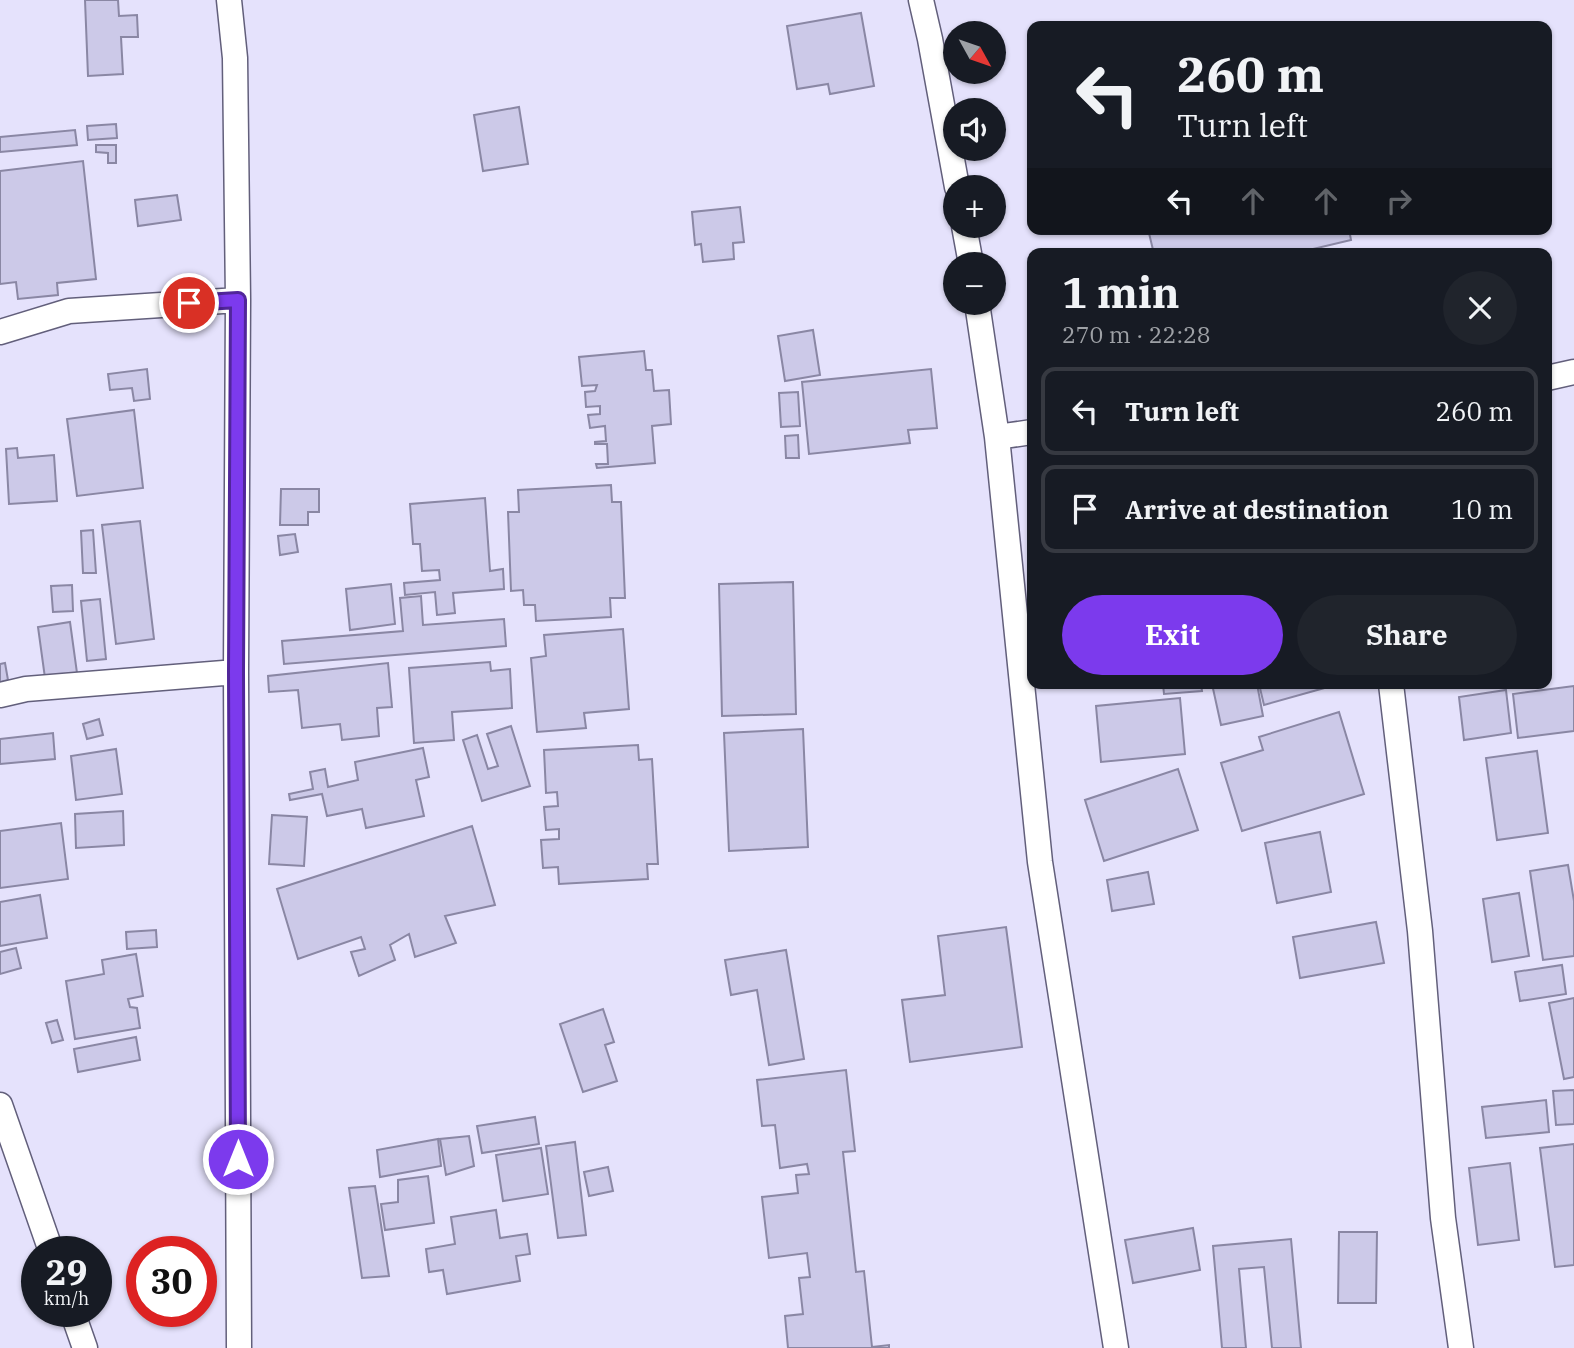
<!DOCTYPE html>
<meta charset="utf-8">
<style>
body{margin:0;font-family:"IBM Plex Serif",serif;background:#20242c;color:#f1f3f6;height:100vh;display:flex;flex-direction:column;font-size:26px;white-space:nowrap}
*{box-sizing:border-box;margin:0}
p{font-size:23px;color:#9ea1a6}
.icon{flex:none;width:38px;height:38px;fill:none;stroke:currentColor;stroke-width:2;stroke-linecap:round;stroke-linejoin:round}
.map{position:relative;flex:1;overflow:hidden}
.sheet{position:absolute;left:1027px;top:248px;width:525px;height:441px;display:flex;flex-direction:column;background:#171b24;border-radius:14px;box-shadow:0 2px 5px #0004}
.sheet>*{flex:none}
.top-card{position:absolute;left:1027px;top:21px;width:525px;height:214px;border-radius:14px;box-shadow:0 2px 5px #0004;background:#171b24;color:#f1f3f6;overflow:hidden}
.needle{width:46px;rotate:130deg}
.tools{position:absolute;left:943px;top:21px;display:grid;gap:14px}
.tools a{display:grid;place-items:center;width:63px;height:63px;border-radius:50%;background:#171b24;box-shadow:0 2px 5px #0004;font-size:35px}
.speed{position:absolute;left:21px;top:1236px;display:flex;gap:14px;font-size:35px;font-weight:700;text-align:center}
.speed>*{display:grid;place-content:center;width:91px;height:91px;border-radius:50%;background:#171b24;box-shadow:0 2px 5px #0004;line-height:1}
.speed small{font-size:18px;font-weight:400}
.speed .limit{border:10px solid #d22;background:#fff;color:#111}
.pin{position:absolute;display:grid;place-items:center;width:60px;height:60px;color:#fff;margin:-30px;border:4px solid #fff;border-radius:50%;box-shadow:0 2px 7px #0007}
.me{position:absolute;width:77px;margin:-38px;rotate:0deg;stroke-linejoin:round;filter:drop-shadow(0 0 5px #0008)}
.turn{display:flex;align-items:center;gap:24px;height:147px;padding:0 35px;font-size:32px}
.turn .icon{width:91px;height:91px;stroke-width:2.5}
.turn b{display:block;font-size:49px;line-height:60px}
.lanes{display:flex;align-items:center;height:66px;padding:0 35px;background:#0003;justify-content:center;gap:35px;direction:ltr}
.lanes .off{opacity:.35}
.round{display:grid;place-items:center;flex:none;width:74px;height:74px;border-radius:37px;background:#20242c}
.summary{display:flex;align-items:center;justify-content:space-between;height:119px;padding:0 35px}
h1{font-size:42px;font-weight:800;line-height:52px}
.button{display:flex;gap:14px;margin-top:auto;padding:14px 35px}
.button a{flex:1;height:80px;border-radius:42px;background:#7c3aed;color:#fff;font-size:28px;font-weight:800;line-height:80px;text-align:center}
.button a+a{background:#20242c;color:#f1f3f6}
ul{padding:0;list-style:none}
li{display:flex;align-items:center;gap:21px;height:88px;margin:0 14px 10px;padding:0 21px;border:4px solid #363941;border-radius:14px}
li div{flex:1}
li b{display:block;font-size:26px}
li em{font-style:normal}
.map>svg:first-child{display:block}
.building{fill:#ccc9e8;stroke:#8a87a4;stroke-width:2}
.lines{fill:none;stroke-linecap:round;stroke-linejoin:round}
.street-casing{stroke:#625f7b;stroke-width:27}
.street{stroke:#fff;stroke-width:24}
.route-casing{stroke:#51269a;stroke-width:18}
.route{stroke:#7c3aed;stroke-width:12}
</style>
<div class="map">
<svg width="1574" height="1348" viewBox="0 0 1574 1348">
<rect width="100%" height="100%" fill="#e5e2fc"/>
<path class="building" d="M85 0H118L119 16 137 15 138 37H121L123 74 88 76Z
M861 13 874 86 830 94 828 84 797 89 787 26Z
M519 107 528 164 483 171 474 115Z
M116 124 117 138 88 140 87 126Z
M75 130 77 145 0 152V137Z
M96 145H116V163H108V153L96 152Z
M83 161 96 279 57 283 58 295 18 299 16 282 0 284V171Z
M177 195 181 220 138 226 135 200Z
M740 207 744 242 733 243 734 259 703 262 701 244 695 245 692 212Z
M1148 229H1349L1351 240 1292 254H1154Z
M813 330 820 375 785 381 778 336Z
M644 351 646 370H652L654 391 669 390 671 424 652 426 655 463 597 468 596 464H608L607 444H595V442L606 441 605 426 590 428 588 415 600 414V406L586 407 585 392 595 391 597 385 582 386 579 357Z
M147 369 150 399 134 401 132 388 110 390 108 374Z
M931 369 937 428 908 430 910 443 809 454 802 382Z
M798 392 800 426 781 427 779 393Z
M134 410 143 488 77 496 67 419Z
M798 435 799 458H786L785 436Z
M17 448 18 458 54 455 57 501 9 504 6 449Z
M611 485 612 502H621L625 598H610L611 617 536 621 535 605H524L523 590 511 591 508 512H519L518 490Z
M281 489H319V512H308V525H280Z
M485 498 490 571 503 569 504 589 453 593 455 613 437 615 435 592 405 595 404 583 440 580 439 570 422 571 420 544H413L410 504Z
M140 521 154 639 116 644 102 525Z
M93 530 96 573H83L81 531Z
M295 534 298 552 280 555 278 536Z
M793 582 796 714 722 716 719 584Z
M391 584 395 624 350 630 346 589Z
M72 585 73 611 53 612 51 586Z
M421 596 423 625 504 619 506 646 284 664 282 641 403 631 400 598Z
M100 599 106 659 87 661 81 601Z
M70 622 77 673 45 678 38 627Z
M623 629 629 709 584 713 586 728 537 732 531 658 546 656 544 635Z
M490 662 491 671 510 669 512 708 452 712 454 740 414 743 409 668Z
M5 663 8 680 0 682V664Z
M388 663 392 707 377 708 379 736 342 740 340 724 302 728 298 690 269 692 268 676Z
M1163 684H1201L1202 691 1164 694Z
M1212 684H1257L1263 716 1221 725Z
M1259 684H1327L1328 687 1264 705Z
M1574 686V731L1518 738 1513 694Z
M1506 690 1511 733 1464 740 1459 697Z
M1180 698 1185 754 1101 762 1096 706Z
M1339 712 1364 794 1242 831 1221 763 1263 750 1259 737Z
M99 719 103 735 87 739 83 724Z
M511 726 530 786 482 801 463 740 477 735 488 769 498 766 487 734Z
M803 729 808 847 729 851 724 733Z
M53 733 55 759 0 764V739Z
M638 745 639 760 652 759 658 864H647L648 879 559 884 558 867 543 868 541 840 559 839V829L546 830 544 807 558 806 557 792 546 793 544 750Z
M423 748 429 777 416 780 424 816 366 828 362 809 327 816 322 794 290 800 289 794 313 789 310 772 325 769 328 787 358 780 355 762Z
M116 749 122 794 76 800 71 756Z
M1537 751 1548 833 1497 840 1486 758Z
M1178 769 1198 830 1104 861 1085 800Z
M123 811 124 845 76 848 75 814Z
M272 815 307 817 304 866 269 864Z
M61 823 68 879 0 888V831Z
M472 826 495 905 445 916 456 943 415 957 409 934 390 945 395 960 359 976 351 952 365 949 361 937 298 959 277 889Z
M1320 832 1331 892 1277 903 1265 843Z
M1568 865 1574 901V956L1543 960 1530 871Z
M1148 872 1154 904 1112 911 1107 880Z
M1519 893 1529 956 1492 962 1483 899Z
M40 895 47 938 0 946V902Z
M1376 922 1384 963 1300 978 1293 937Z
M1006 927 1022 1047 910 1062 902 1000 945 995 938 936Z
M156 930 157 947 127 949 126 932Z
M16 948 21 968 0 974V952Z
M786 950 804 1059 769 1065 757 990 731 995 725 960Z
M136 954 143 996 128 999 130 1007 137 1008 140 1028 75 1039 66 981 104 974 102 960Z
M1562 965 1566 994 1520 1001 1515 972Z
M1574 998V1077L1564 1079 1549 1003Z
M603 1009 614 1042 605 1045 617 1081 583 1092 560 1024Z
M57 1020 63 1040 52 1043 46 1023Z
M136 1037 140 1060 78 1072 74 1049Z
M846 1070 855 1151 843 1152 856 1272 864 1271 872 1347 889 1345V1348H788L785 1316 803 1314 799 1278 810 1277 807 1253 769 1258 762 1197 798 1193 796 1175 809 1174 807 1164 780 1168 775 1125 762 1126 757 1080Z
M1574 1090V1124L1556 1125 1553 1091Z
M1546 1100 1549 1132 1486 1138 1482 1107Z
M535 1117 539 1144 482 1153 477 1126Z
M469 1136 474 1166 446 1175 440 1139Z
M438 1139 441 1166 380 1177 377 1150Z
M575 1142 586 1235 558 1238 546 1146Z
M1574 1144V1265L1555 1267 1540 1148Z
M541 1148 548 1194 503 1201 496 1155Z
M1510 1163 1519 1240 1478 1245 1469 1168Z
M608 1167 613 1191 589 1196 584 1172Z
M428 1176 434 1223 385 1230 381 1204 398 1202V1180Z
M375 1186 389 1276 362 1278 349 1188Z
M496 1210 500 1238 527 1234 530 1254 516 1256 520 1281 447 1294 443 1270 429 1272 426 1249 455 1244 451 1217Z
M1193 1228 1200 1270 1133 1283 1125 1240Z
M1339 1232H1377L1376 1303H1338Z
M1291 1239 1301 1348H1272L1264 1267 1239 1269 1246 1348H1222L1213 1246Z"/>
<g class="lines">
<g class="street-casing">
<path id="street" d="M229 0 235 58 238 300 236 672 239 1348
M921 0 930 39 957 187
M964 226 971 264
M977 303 997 437 1040 862 1116 1348
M0 332 69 311 238 300
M1547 378 1574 372
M997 437 1032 432
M1391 684 1420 931 1443 1218 1461 1348
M0 695 26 689 236 672
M0 1105 51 1251
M72 1311 85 1348"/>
</g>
<use href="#street" class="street"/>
</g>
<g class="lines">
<g class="route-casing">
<path id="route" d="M189 303 238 300 236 672 238 1159"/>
</g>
<use href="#route" class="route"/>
</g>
</svg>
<div class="tools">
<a><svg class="needle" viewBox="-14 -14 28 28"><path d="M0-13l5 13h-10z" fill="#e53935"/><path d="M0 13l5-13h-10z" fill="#9ea1a6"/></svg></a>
<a><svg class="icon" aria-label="sound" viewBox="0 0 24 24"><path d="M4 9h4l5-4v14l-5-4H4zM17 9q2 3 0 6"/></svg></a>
<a>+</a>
<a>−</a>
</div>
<div class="speed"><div>29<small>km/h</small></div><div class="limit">30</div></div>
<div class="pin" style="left:189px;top:303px;background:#d93025"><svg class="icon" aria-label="arrive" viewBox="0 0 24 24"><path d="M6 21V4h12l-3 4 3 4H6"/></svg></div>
<svg class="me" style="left:238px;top:1159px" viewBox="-20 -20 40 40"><circle r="17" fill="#7c3aed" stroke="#fff" stroke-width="3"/><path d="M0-11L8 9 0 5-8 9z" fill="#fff"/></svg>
<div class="top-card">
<div class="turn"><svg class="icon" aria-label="left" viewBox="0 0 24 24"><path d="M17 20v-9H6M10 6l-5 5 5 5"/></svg><div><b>260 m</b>Turn left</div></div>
<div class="lanes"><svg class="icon" aria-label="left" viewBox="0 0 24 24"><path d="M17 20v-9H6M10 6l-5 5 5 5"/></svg><svg class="icon off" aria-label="ahead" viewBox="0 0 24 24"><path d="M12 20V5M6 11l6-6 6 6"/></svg><svg class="icon off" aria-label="ahead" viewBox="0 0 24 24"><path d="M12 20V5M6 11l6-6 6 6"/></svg><svg class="icon off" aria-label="right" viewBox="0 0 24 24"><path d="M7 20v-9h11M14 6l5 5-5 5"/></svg></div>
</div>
<section class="sheet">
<div class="summary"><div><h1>1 min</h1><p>270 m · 22:28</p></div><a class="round"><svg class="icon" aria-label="close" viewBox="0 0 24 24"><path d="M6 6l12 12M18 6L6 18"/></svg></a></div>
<ul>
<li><svg class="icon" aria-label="left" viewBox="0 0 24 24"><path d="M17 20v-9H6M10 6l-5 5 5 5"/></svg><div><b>Turn left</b></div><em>260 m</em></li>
<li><svg class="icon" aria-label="arrive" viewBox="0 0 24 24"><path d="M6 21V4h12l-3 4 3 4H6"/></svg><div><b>Arrive at destination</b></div><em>10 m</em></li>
</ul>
<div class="button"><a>Exit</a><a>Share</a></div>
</section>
</div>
